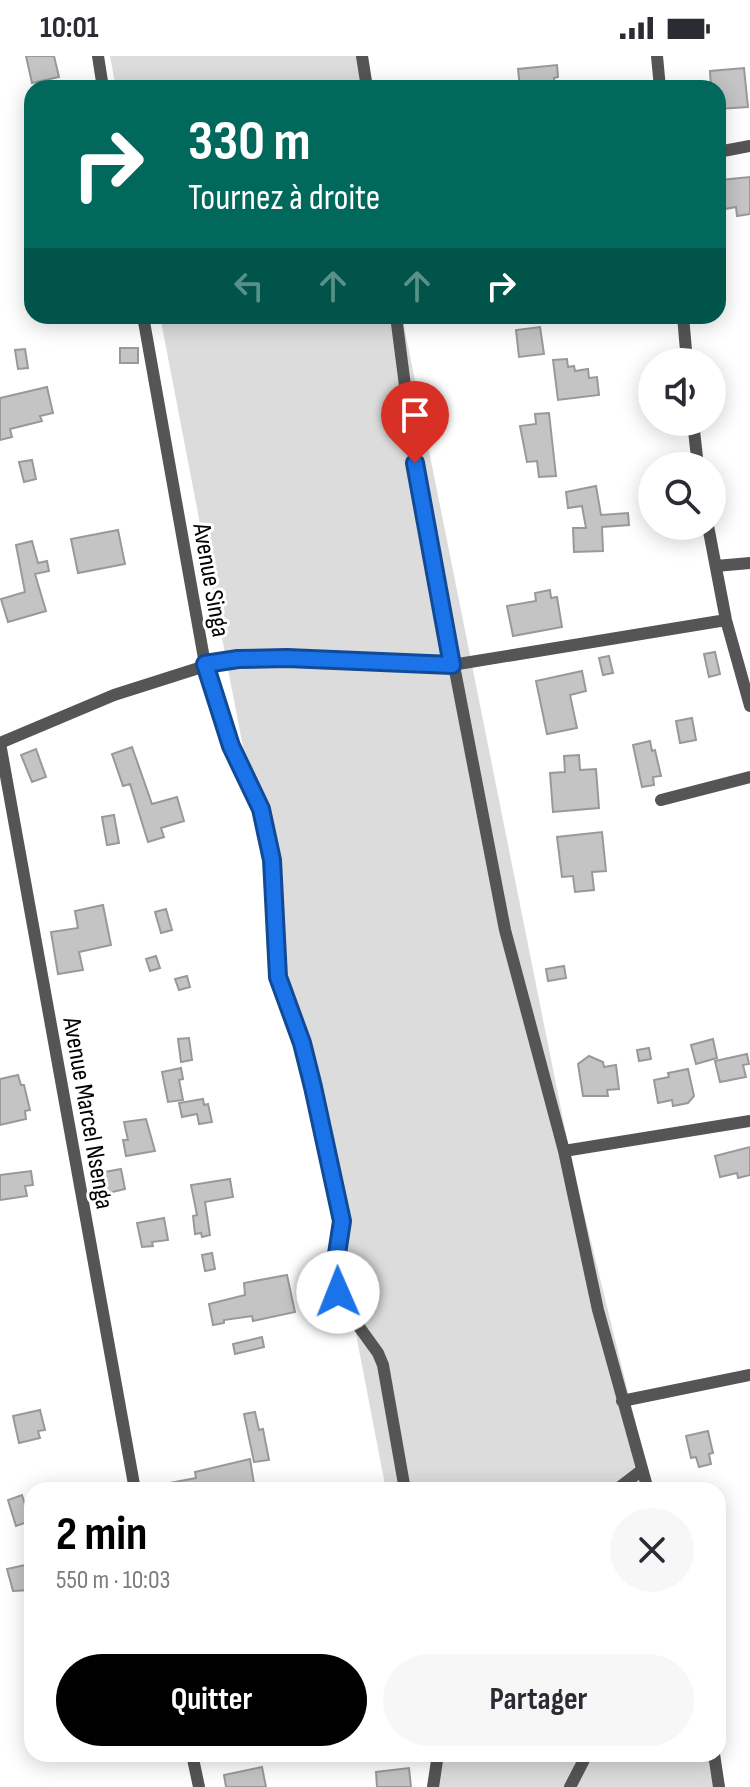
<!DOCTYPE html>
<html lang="fr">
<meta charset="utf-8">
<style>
body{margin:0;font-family:"Sofia Sans Condensed",sans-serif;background:#f7f7f7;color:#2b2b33;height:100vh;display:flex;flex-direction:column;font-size:30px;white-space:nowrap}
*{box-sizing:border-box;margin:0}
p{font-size:26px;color:#7c7c81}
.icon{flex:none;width:44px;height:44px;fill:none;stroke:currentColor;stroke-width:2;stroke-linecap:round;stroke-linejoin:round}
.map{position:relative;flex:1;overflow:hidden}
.panel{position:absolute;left:24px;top:1426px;width:702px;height:280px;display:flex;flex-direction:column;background:#fff;border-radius:24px;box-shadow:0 4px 20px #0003}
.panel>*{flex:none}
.guide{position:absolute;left:24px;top:24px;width:702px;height:244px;border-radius:24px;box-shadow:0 4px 20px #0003;background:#00695c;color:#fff;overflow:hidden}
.controls{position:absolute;left:638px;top:292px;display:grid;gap:16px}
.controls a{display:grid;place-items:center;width:88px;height:88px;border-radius:50%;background:#fff;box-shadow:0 4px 20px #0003;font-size:40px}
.pin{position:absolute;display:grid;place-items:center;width:68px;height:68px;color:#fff;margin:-82px -34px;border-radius:50% 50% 50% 0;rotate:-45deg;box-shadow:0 0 8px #0007}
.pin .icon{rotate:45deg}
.me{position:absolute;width:88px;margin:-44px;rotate:359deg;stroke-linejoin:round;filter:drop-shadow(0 0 6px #0008)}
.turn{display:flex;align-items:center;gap:28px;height:168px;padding:0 32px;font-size:36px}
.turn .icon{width:104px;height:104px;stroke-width:2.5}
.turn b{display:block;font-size:56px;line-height:68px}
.lanes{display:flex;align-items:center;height:76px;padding:0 32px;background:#0003;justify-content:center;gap:40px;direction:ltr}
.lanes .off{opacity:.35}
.round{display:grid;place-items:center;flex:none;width:84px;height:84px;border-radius:42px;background:#f7f7f7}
.headline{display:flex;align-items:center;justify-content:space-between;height:136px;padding:0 32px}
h1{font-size:48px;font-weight:700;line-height:60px;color:#000}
.primary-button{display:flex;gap:16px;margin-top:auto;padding:16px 32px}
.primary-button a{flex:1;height:92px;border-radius:48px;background:#000;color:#fff;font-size:32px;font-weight:700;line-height:92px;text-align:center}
.primary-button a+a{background:#f7f7f7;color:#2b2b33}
.status{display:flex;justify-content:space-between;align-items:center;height:56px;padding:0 40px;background:#fff;direction:ltr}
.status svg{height:22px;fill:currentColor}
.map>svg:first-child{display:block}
.green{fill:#dcdcdc}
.building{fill:#c4c4c4;stroke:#999;stroke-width:2}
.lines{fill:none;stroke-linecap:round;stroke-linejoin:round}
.minor{stroke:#555;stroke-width:12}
.route-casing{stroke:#114b97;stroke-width:20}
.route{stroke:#1a73e8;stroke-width:14}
.labels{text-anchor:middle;stroke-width:6;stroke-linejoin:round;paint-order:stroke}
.street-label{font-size:26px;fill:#000;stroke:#fff}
</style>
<div class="status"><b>10:01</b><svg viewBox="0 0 49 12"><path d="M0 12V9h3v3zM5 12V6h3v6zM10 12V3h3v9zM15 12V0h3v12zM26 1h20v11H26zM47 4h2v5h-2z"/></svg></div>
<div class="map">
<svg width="750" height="1731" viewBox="0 0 750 1731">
<rect width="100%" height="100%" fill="#fff"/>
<path class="green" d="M110 0H358L364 32H116Z
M160 260H402L572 1108 652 1434H386Z
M434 1698H716L721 1731H439Z"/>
<path class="building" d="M26 0H54L59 21 32 27Z
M557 9 558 21 554 22 555 31 520 32 518 13Z
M744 12 748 51 718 53V32H711L710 15Z
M750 121V158L737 160 736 151 725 153 721 124Z
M540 271 544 298 519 301 516 274Z
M120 292H138V307H120Z
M25 293 28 312 18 313 15 294Z
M567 303 568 311 574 310 575 315 588 313 589 322 597 321 599 339 558 344 553 304Z
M47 331 53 357 40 360 42 365 10 373 12 381 0 384V342Z
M549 357 556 420 539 421 537 405 527 406 520 370 536 368 535 358Z
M32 404 36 423 24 426 19 406Z
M596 430 601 459 628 457 629 469 602 471 603 495 574 496 573 472H586L582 450 568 452 566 436Z
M118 474 125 508 78 517 71 483Z
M32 485 38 507 47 505 49 515 35 518 46 555 8 566 1 543 25 536 16 489Z
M550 534 551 542 557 541 562 571 513 580 507 550 536 545 535 537Z
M715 596 720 618 709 621 704 598Z
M609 600 613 617 603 619 599 602Z
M582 615 586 635 570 639 577 672 547 678 536 625Z
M692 662 696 684 680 687 676 665Z
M650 685 652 695 655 694 661 720 653 721 654 729 642 731 633 689Z
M132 691 152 748 177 741 184 765 161 772 164 781 148 786 130 728 123 730 112 698Z
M36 693 46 721 32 726 21 699Z
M579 699 580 714 596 713 599 752 553 756 550 717 565 716 564 700Z
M114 759 119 787 107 789 102 761Z
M602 776 606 815 592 816 594 834 575 836 573 820 562 821 557 781Z
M103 849 111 889 79 896 83 914 58 918 51 876 78 872 75 855Z
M166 853 172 874 161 877 155 856Z
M156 900 160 912 150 915 146 903Z
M564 910 566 922 548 925 546 913Z
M187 920 190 931 179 934 175 923Z
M189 982 192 1004 181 1006 178 983Z
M713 983 717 1002 696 1008 691 989Z
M649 992 651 1003 639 1005 637 994Z
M747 998 749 1008 743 1009 746 1021 720 1026 715 1005Z
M589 1000 603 1006 604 1011 616 1009 619 1033 607 1034 608 1040H583L578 1008Z
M181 1012 183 1023 179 1024 183 1044 168 1046 162 1016Z
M688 1013 694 1040 688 1047 673 1050 672 1044 658 1047 654 1024 669 1021 668 1017Z
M18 1019 21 1029H24L30 1054 25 1055 26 1063 0 1069V1023Z
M203 1043 204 1049 208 1048 212 1066 199 1068 197 1058 182 1061 179 1047Z
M146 1063 155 1095 126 1100 123 1084H128L124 1066Z
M750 1091V1119L738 1122 737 1117 720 1121 715 1100Z
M121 1113 125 1133 104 1138 99 1117Z
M31 1115 33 1129 25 1130 27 1140 0 1144V1119Z
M230 1123 233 1141 205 1146 210 1179 202 1181 201 1177 195 1178 193 1160 197 1159 191 1129Z
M164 1162 168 1184 152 1186 153 1190 142 1191 137 1167Z
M212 1197 215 1213 205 1215 202 1199Z
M287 1219 295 1256 253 1265 252 1260 224 1264V1267L213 1269 209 1248 245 1239 244 1227Z
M262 1281 264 1291 235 1298 233 1288Z
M40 1354 45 1374 38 1375 40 1382 19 1387 13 1360Z
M255 1356 259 1374 263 1373 269 1404 254 1406 244 1358Z
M708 1375 713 1397 709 1398 711 1408 699 1411 696 1401 691 1402 686 1380Z
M250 1403 255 1434H160L159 1429 196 1422 195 1416Z
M22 1439 30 1465 16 1470 8 1444Z
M30 1508 32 1534 13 1535 7 1513Z
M262 1711 266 1731H226L224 1719Z
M409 1712 411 1731H377L376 1716Z"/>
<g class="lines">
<path class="minor" d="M98 0 103 32
M362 0 367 32
M657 0 660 32
M718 96 750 90
M143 260 205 608 231 690 261 753 272 804 278 921 302 987 313 1031 342 1165 337 1198 338 1236 344 1250 378 1297 383 1309 405 1434
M396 260 415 407 505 874 564 1095 598 1254 648 1434
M683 260 687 306
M693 366 698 410
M708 470 726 564 750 650
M716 510 750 507
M0 687 135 1434
M0 687 114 639 224 604 287 602 452 609 726 564
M661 744 750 721
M564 1095 750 1065
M622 1345 750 1319
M616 1434 642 1414
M192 1698 199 1731
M714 1698 719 1731
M433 1731 438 1698
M570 1731 587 1698"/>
</g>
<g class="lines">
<g class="route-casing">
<path id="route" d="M338 1236 337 1198 342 1165 313 1031 302 987 278 921 272 804 261 753 231 690 205 608 238 603 287 602 452 609 415 407"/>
</g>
<use href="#route" class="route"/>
</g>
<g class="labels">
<g class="street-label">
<text transform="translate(212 524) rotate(80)" y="9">Avenue Singa</text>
<text transform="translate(89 1057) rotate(80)" y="9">Avenue Marcel Nsenga</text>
</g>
</g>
</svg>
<div class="controls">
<a><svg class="icon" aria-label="sound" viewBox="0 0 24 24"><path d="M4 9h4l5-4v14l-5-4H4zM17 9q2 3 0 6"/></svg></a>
<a><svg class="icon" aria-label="search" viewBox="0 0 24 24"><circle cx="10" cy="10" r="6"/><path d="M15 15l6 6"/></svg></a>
</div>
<div class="pin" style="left:415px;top:407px;background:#d93025"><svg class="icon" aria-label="arrive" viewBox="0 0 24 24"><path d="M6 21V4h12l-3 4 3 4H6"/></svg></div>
<svg class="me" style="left:338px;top:1236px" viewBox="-20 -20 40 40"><circle r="19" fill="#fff"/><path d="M0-13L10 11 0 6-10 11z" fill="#1a73e8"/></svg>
<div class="guide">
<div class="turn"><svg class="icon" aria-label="right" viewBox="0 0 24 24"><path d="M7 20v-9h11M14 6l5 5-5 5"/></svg><div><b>330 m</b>Tournez à droite</div></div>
<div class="lanes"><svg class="icon off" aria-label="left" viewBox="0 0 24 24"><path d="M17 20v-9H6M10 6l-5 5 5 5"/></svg><svg class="icon off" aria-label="ahead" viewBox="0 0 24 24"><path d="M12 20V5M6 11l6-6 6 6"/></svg><svg class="icon off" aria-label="ahead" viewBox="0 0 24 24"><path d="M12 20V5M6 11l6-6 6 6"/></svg><svg class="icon" aria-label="right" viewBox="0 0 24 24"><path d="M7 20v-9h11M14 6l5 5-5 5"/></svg></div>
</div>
<section class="panel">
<div class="headline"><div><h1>2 min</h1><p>550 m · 10:03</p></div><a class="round"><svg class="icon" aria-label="close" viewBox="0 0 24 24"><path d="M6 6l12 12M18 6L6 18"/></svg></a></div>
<div class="primary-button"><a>Quitter</a><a>Partager</a></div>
</section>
</div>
